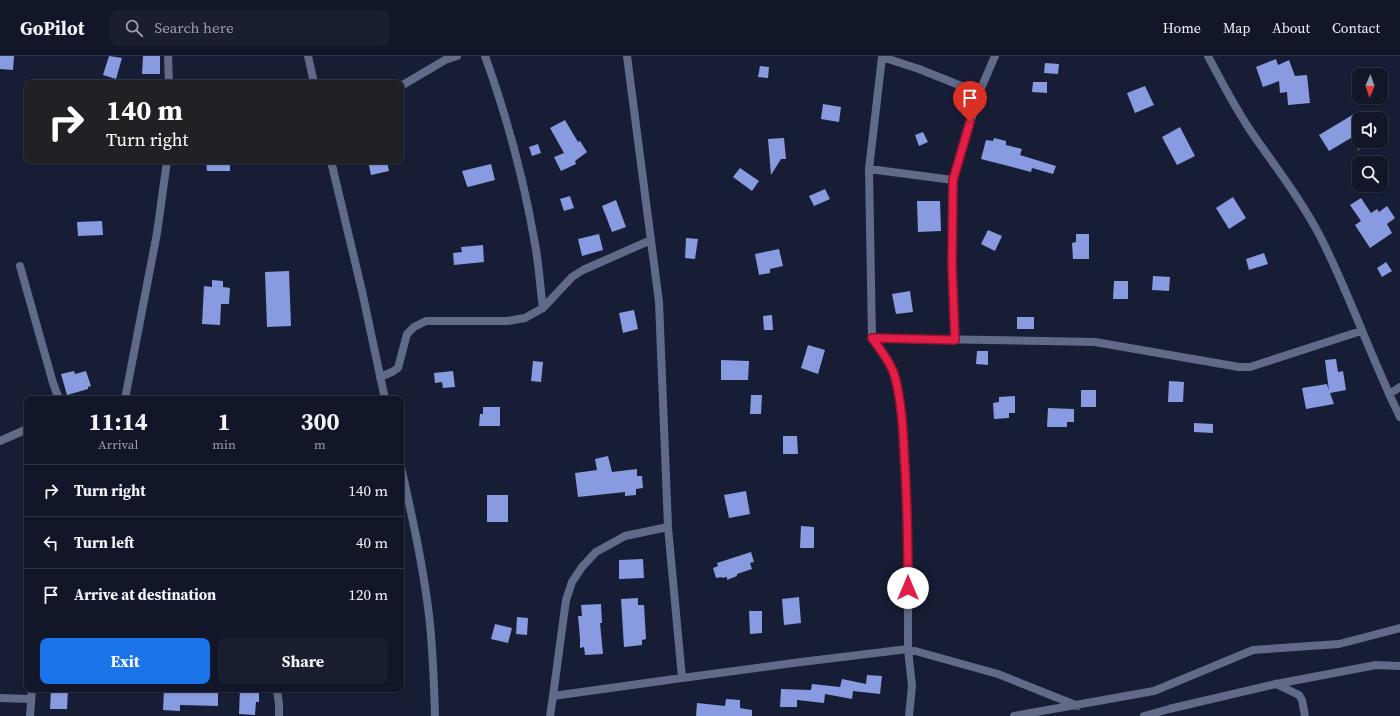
<!DOCTYPE html>
<style>
body{margin:0;font-family:"Source Serif 4",serif;background:#1a1f30;color:#f1f3f6;height:100vh;display:flex;flex-direction:column;font-size:15px;white-space:nowrap}
*{box-sizing:border-box;margin:0}
p{font-size:13px;color:#9c9fa8}
.icon{flex:none;width:22px;height:22px;fill:none;stroke:currentColor;stroke-width:2;stroke-linecap:round;stroke-linejoin:round}
.map{position:relative;flex:1;overflow:hidden}
.details{position:absolute;left:24px;top:340px;width:380px;height:296px;display:flex;flex-direction:column;background:#111628;border-radius:8px;box-shadow:0 1px 3px #0004,0 0 0 1px #303545}
.details>*{flex:none}
.hud{position:absolute;left:24px;top:24px;width:380px;height:84px;border-radius:8px;box-shadow:0 1px 3px #0004,0 0 0 1px #303545;background:#202124;color:#fff;overflow:hidden}
.needle{width:26px;rotate:182deg}
.tools{position:absolute;left:1352px;top:12px;display:grid;gap:8px}
.tools a{display:grid;place-items:center;width:36px;height:36px;border-radius:8px;background:#111628;box-shadow:0 1px 3px #0004,0 0 0 1px #303545;font-size:20px}
.pin{position:absolute;display:grid;place-items:center;width:34px;height:34px;color:#fff;margin:-41px -17px;border-radius:50% 50% 50% 0;rotate:-45deg;box-shadow:0 0 4px #0007}
.pin .icon{rotate:45deg}
.me{position:absolute;width:44px;margin:-22px;rotate:0deg;stroke-linejoin:round;filter:drop-shadow(0 0 3px #0008)}
.turn{display:flex;align-items:center;gap:14px;height:84px;padding:0 16px;font-size:18px}
.turn .icon{width:52px;height:52px;stroke-width:2.5}
.turn b{display:block;font-size:28px;line-height:34px}
.eta{display:flex;justify-content:space-evenly;align-items:center;height:68px;text-align:center}
.eta b{font-size:24px;font-weight:700;line-height:28px}
.primary-button{display:flex;gap:8px;margin-top:auto;padding:8px 16px}
.primary-button a{flex:1;height:46px;border-radius:8px;background:#1a73e8;color:#fff;font-size:16px;font-weight:700;line-height:46px;text-align:center}
.primary-button a+a{background:#1a1f30;color:#f1f3f6}
ul{padding:0;list-style:none}
li{display:flex;align-items:center;gap:12px;height:52px;padding:0 16px;border-top:1px solid #303545}
li div{flex:1}
li b{display:block;font-size:15px}
li em{font-style:normal}
header{display:flex;align-items:center;gap:24px;box-sizing:border-box;height:56px;padding:0 20px;background:#111628;border-bottom:1px solid #303545}
header strong{font-size:19px}
nav{display:flex;gap:22px;margin-inline-start:auto;font-size:14px}
.search{width:280px;height:36px;background:#1a1f30;display:flex;align-items:center;gap:10px;box-sizing:border-box;padding:0 14px;border-radius:8px;color:#9c9fa8;font-size:15px}
.map>svg:first-child{display:block}
.building{fill:#899be0}
.lines{fill:none;stroke-linecap:round;stroke-linejoin:round}
.minor{stroke:#616a86;stroke-width:8}
.tertiary{stroke:#616a86;stroke-width:8}
.route-casing{stroke:#92132f;stroke-width:10}
.route{stroke:#e11d48;stroke-width:7}
</style>
<header>
<strong>GoPilot</strong>
<div class="search"><svg class="icon" aria-label="search" viewBox="0 0 24 24"><circle cx="10" cy="10" r="6"/><path d="M15 15l6 6"/></svg>Search here</div>
<nav><a>Home</a><a>Map</a><a>About</a><a>Contact</a></nav>
</header>
<div class="map">
<svg width="1400" height="660" viewBox="0 0 1400 660">
<rect width="100%" height="100%" fill="#171d35"/>
<path class="building" d="M0 0H14L13 14 0 13Z
M109 0 122 2 116 23 103 19Z
M143 0H160V18H142Z
M1276 3 1278 9 1289 4 1295 20 1307 19 1310 47 1288 49 1287 36 1280 37 1279 25 1263 31 1256 11Z
M1045 7 1059 8 1058 18 1044 17Z
M760 10 769 11 768 22 758 21Z
M1033 26H1047V37L1032 36Z
M1145 30 1154 49 1135 57 1127 37Z
M823 48 841 51 839 66 821 63Z
M1354 58 1359 67V95L1351 82 1329 95 1319 79Z
M565 64 578 86 580 85 587 96 575 105 576 108 561 115 554 101 564 97 550 72Z
M1180 71 1195 100 1177 109 1162 81Z
M923 76 928 86 919 90 915 79Z
M784 82 786 103H781L771 119 768 83Z
M994 82 1006 85V89L1022 93 1020 99 1056 110 1053 118 1032 112 1031 116 981 103 986 84 993 85Z
M538 88 541 97 532 100 529 91Z
M206 105H230V115H207Z
M368 105H387L389 115 371 119Z
M491 108 495 124 468 131 467 130 462 115Z
M740 112 759 125 752 135 733 121Z
M825 133 830 143 814 150 809 140Z
M570 140 574 152 564 155 560 143Z
M1233 141 1246 162 1229 173 1216 152Z
M1361 142 1371 157 1377 153 1379 156 1387 150 1395 162 1387 168 1392 177 1370 192 1355 169 1361 165 1350 149Z
M616 144 626 171 612 176 602 150Z
M917 145H940L941 175 918 176Z
M102 165 103 179 78 180 77 166Z
M988 174 1002 180 995 195 981 188Z
M599 178 603 194 582 200 578 183Z
M1076 178H1089V203H1073L1072 187 1076 186Z
M686 182 698 183 695 203 685 202Z
M483 189 484 206 454 209 453 197 462 196 461 191Z
M779 193 783 210 770 213V217L759 219 755 198Z
M1264 197 1268 208 1249 214 1246 203Z
M1386 206 1392 215 1382 221 1377 212Z
M289 215 291 270 267 271 265 216Z
M1153 220 1170 221 1169 235 1152 234Z
M212 224 223 225V231L230 232 229 248H221L220 269 202 268 204 230 212 231Z
M1114 225H1128V243H1113Z
M910 235 913 256 896 258 892 238Z
M634 254 638 273 623 277 619 257Z
M772 259 773 274H764L763 260Z
M1017 261H1034V273H1017Z
M808 289 825 294 818 318 801 312Z
M977 295H988V309L976 308Z
M1336 303 1338 316 1343 315 1346 334 1330 337 1334 348 1306 353 1302 332 1327 328 1329 335 1325 304Z
M721 304 749 305 748 324H721Z
M533 305 543 306 541 326 531 325Z
M74 315 75 318 86 315 91 330 88 331V333L67 339 61 318Z
M453 315 455 331 443 332 442 326 435 327 434 317Z
M1169 325 1184 326 1183 346H1168Z
M1081 334H1096V351H1081Z
M751 339H762L761 358H750Z
M1015 340V357H1009V362L994 363 993 347 999 346V341Z
M483 351H500V370H479L480 358H483Z
M1048 352 1074 353V366H1067V371H1047Z
M1194 367 1213 368V377L1194 376Z
M783 380H797L798 398H783Z
M608 400 612 416 637 413V420H642L643 432 636 433V439L625 440V436L578 441 575 417 597 414 595 403Z
M746 435 750 458 729 462 724 439Z
M487 439H508V466H487Z
M801 470 814 471V492H800Z
M751 496 754 506 750 507 752 513 737 518V520L727 524V521L722 522V521L716 522 713 512 718 510 717 507Z
M643 503 644 522 619 523V504Z
M799 541 801 567 784 569 782 543Z
M638 542V549H644L646 583 642 584V589L624 591 621 543Z
M601 548 602 567H600L603 598 585 599 584 591 580 592V582L578 560H582L581 549Z
M749 555H762V577L750 578Z
M517 561 528 562 527 579 516 578Z
M495 568 512 572 508 587 491 583Z
M867 619 882 620 880 638 853 635 852 643 825 638 824 647 797 644V651H780L781 633 811 634 812 628 840 631 842 623 866 628Z
M51 633H68L67 653H50Z
M164 633H218V650L180 649V655L163 654Z
M240 633H259V646H256L255 659 239 658Z
M726 643 740 644V652L752 654V660H696L697 647 725 650Z"/>
<g class="lines">
<path class="minor" d="M168 0 169 27
M882 0V1L919 13 979 37
M1208 0C1221 25 1234 50 1250 74 1274 109 1300 142 1320 180 1350 239 1371 302 1400 361
M882 1 869 113 872 282C880 293 888 303 893 315 902 338 903 371 904 396 909 462 908 527 908 593L998 618 1078 650
M401 30 445 4 457 0
M869 113 953 124
M20 210 53 327 59 343
M543 252 572 221 583 214 651 184
M872 282 1095 286 1239 311H1250L1361 275
M955 284 952 209 953 124 979 37 995 0
M380 321 392 316 398 312 407 278 414 271 426 265H507L525 262 543 252C540 231 539 209 535 188 524 124 507 61 485 0
M1389 338 1400 331
M125 343 157 177 167 105
M0 385 27 373
M682 622 793 607 908 593 912 630 909 660
M1276 628 1299 639 1302 644 1305 660
M277 633 279 649V660
M553 640 566 544 572 526 582 511 596 496 625 480 668 471
M0 642 30 643
M30 660 32 633
M550 660 553 640 682 622 668 471 659 246 627 0
M1014 660 1154 635 1253 594 1339 588 1400 572"/>
<path class="tertiary" d="M308 0 314 27
M331 105 362 235 385 343
M401 411C412 460 423 509 429 559 433 592 434 626 435 660
M1144 660 1169 653 1276 628 1376 609 1400 610"/>
</g>
<g class="lines">
<g class="route-casing">
<path id="route" d="M908 532C908 485 907 440 904 394 903 370 901 338 893 315 888 303 880 293 872 282L955 284 952 209 953 124 970 66"/>
</g>
<use href="#route" class="route"/>
</g>
</svg>
<div class="tools">
<a><svg class="needle" viewBox="-14 -14 28 28"><path d="M0-13l5 13h-10z" fill="#e53935"/><path d="M0 13l5-13h-10z" fill="#9c9fa8"/></svg></a>
<a><svg class="icon" aria-label="sound" viewBox="0 0 24 24"><path d="M4 9h4l5-4v14l-5-4H4zM17 9q2 3 0 6"/></svg></a>
<a><svg class="icon" aria-label="search" viewBox="0 0 24 24"><circle cx="10" cy="10" r="6"/><path d="M15 15l6 6"/></svg></a>
</div>
<div class="pin" style="left:970px;top:66px;background:#d93025"><svg class="icon" aria-label="arrive" viewBox="0 0 24 24"><path d="M6 21V4h12l-3 4 3 4H6"/></svg></div>
<svg class="me" style="left:908px;top:532px" viewBox="-20 -20 40 40"><circle r="19" fill="#fff"/><path d="M0-13L10 11 0 6-10 11z" fill="#e11d48"/></svg>
<div class="hud">
<div class="turn"><svg class="icon" aria-label="right" viewBox="0 0 24 24"><path d="M7 20v-9h11M14 6l5 5-5 5"/></svg><div><b>140 m</b>Turn right</div></div>
</div>
<section class="details">
<div class="eta">
<div><b>11:14</b><p>Arrival</p></div>
<div><b>1</b><p>min</p></div>
<div><b>300</b><p>m</p></div>
</div>
<ul>
<li><svg class="icon" aria-label="right" viewBox="0 0 24 24"><path d="M7 20v-9h11M14 6l5 5-5 5"/></svg><div><b>Turn right</b></div><em>140 m</em></li>
<li><svg class="icon" aria-label="left" viewBox="0 0 24 24"><path d="M17 20v-9H6M10 6l-5 5 5 5"/></svg><div><b>Turn left</b></div><em>40 m</em></li>
<li><svg class="icon" aria-label="arrive" viewBox="0 0 24 24"><path d="M6 21V4h12l-3 4 3 4H6"/></svg><div><b>Arrive at destination</b></div><em>120 m</em></li>
</ul>
<div class="primary-button"><a>Exit</a><a>Share</a></div>
</section>
</div>
